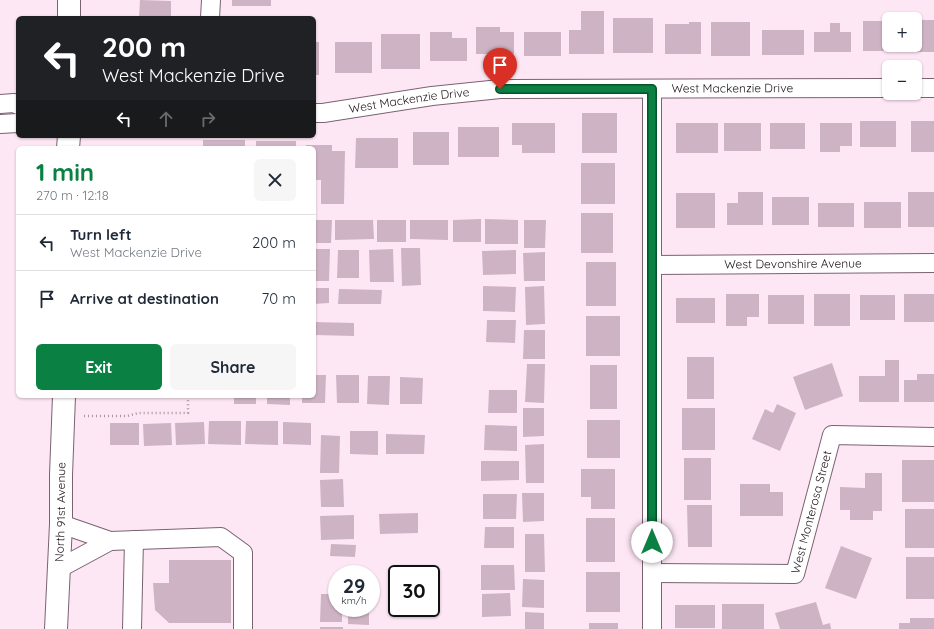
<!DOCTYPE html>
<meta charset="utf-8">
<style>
body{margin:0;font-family:Quicksand,sans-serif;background:#f6f6f7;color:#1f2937;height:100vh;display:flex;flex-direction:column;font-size:15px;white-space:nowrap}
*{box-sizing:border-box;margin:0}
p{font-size:13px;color:#747a83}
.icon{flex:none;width:22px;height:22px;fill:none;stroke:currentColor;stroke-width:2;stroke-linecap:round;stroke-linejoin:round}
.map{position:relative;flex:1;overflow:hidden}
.drawer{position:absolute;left:16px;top:146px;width:300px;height:252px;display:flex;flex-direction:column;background:#fff;border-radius:6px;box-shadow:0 1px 3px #0004}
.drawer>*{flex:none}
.banner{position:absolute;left:16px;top:16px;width:300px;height:122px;border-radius:6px;box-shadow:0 1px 3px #0004;background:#202124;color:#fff;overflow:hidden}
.controls{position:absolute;left:882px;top:12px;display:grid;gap:8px}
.controls a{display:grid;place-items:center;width:40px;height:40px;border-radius:6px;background:#fff;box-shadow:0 1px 3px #0004;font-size:20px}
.speed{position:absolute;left:328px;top:565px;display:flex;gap:8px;font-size:20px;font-weight:700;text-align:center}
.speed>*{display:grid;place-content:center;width:52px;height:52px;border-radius:50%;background:#fff;box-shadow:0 1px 3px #0004;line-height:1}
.speed small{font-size:10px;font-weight:400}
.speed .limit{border:2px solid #111;border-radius:6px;background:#fff;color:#111}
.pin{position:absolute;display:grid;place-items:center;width:34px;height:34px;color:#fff;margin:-41px -17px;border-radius:50% 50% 50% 0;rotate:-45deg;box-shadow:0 0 4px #0007}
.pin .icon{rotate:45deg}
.me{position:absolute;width:44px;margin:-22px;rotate:0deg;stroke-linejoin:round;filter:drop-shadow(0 0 3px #0008)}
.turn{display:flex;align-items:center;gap:14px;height:84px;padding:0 20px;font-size:18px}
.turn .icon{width:52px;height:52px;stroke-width:2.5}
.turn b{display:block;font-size:28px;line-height:34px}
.lanes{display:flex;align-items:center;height:38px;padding:0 20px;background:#0003;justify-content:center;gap:20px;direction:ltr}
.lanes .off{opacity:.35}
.round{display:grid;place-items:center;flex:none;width:42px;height:42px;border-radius:6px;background:#f6f6f7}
.head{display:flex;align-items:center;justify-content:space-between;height:68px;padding:0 20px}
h1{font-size:24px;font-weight:700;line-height:30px;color:#0b8043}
.button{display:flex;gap:8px;margin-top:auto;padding:8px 20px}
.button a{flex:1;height:46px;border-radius:6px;background:#0b8043;color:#fff;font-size:16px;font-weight:700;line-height:46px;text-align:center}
.button a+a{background:#f6f6f7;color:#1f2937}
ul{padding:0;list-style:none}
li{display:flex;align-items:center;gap:12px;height:56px;padding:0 20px;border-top:1px solid #e0e1e3}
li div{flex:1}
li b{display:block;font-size:15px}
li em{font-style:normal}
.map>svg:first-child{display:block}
.building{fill:#ceb3c4}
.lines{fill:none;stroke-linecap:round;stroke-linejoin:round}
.minor-casing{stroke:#7a6271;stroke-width:20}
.major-casing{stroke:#7a6271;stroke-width:24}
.path{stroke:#a5949f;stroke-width:2.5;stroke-dasharray:1 3;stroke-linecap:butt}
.minor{stroke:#fff;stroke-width:18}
.major{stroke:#fff;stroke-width:22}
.route-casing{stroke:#07532c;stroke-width:10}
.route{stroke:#0b8043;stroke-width:7}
.labels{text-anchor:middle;stroke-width:3;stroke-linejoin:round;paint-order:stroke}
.street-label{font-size:12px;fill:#1d141a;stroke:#fcfcfc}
</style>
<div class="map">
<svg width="934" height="629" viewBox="0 0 934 629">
<rect width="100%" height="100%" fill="#fee7f5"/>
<path class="building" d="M140 0 171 1V18H139Z
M232 0H271V6H232Z
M581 11H604V54H569V30H581Z
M613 18H653V53H613Z
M915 20H934V52H909V45H915Z
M863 21H889V45H898V51H863Z
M689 22H701V54H665V24H689Z
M711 22H750V56H711Z
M830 23H840V32H851V52H814V32H830Z
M476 27H500V32H514V54H476Z
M762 30H804V55H762Z
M430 32H452V38H467V61H430Z
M524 32H561V56H524Z
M381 34H420V69H381Z
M314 42H319V75H314Z
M335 42H372V73H335Z
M582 113H617V153H582Z
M860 121H896V147H860Z
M911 121H934V152H911Z
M512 123H555V153H522V145H512Z
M676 123H718V153H676Z
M724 123H761V151H724Z
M770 123H805V149H770Z
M820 123H852V146H840V152H820Z
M458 127H499V157H458Z
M413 132H449V165H413Z
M356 138H398V168H355Z
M203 140H245V148H203Z
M256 141H296V148H256Z
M306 145H332V151H345L344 204H321V180H314V148H306Z
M152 147H192V148H152Z
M581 163H615V204H581Z
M738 192H763V225H727V203H738Z
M908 192H934V227H908Z
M676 193H715V228H676Z
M772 197H809V225H772Z
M864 202H901V228H864Z
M818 203H854V227H818Z
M581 213H613V253H581Z
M481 219V242H453V220Z
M485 219 518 220V244H485Z
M314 220H332L331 243H314Z
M335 220H373L374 239 335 240Z
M377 220H406V242H377Z
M410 220H448V240L410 239Z
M524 220H546L545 248H524Z
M401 248H420L421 285 402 286Z
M314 249H330L329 281H314Z
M393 249 394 282H370L369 250Z
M338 250H359V278H337Z
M516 250V274L483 275 482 251Z
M545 252V281H524L523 253Z
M586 262H616V306H586Z
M483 286 516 287 515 312 483 311Z
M544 286 545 324 526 325 525 287Z
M314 288H329V303L314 304Z
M339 289 382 290 381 304H338Z
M726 294H759V317H747V326H726Z
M814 294H850V326H814Z
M904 294H934V322H904Z
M768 295H804V324H768Z
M860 295H895V320H860Z
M676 298H715V323H676Z
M586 316H620V356H586Z
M487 320H516L515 343 486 342Z
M314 322 354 323V336L314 335Z
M524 330H545V359H523Z
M687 357H714V399H687Z
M885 360H899V402H859V376H885Z
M832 363 843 396 805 410 793 377Z
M527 364H545L544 403 525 402Z
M590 365H617V409H590Z
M917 374H934V402H904V380H917Z
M314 375H326L325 403H302V396H314Z
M336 375H359V403H337Z
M368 376H390L389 405 367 404Z
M400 377 423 378 422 404H400Z
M489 390H517V413H488Z
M234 396H256V404H234Z
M267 396H290V405L267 404Z
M777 404 796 413 780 451 752 439 765 409 773 413Z
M523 408H544V436L523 437Z
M682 408H715V450H682Z
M587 420H620V458H587Z
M209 421H241V445L208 444Z
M246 421H278V445L245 444Z
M204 422 205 444 176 445 175 423Z
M283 422 311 423V445L283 444Z
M110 423H139V445H110Z
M171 423 172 445 144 446 143 424Z
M485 425 517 426V451L484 450Z
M350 431H378V455L350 454Z
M386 434 425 435 424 454H386Z
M321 435 340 436 339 473H320Z
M544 444V483H526L525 445Z
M684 458H711V500H684Z
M902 460H934V502H902Z
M481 461H519V480L481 481Z
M581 469H615V509H591V497H581Z
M865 473H882V511H873V520H850V510H840V487L865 488Z
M343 479 344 507H321L320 480Z
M740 484H770V492H783V516H740Z
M522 493H544V521L523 522Z
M483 494H517L516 519H483Z
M687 505H712V547H688Z
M905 509H934V548H905Z
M418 513V533L380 534 379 514Z
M354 515V539L321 540 320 516Z
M586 518H615V562H586Z
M485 527H514V548H484Z
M525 534H544L545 572H525Z
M331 544 356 545 355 557 330 556Z
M841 546 872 558 856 599 825 588Z
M906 557H934V599H906Z
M169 560H231V623H169L155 610 153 583H169Z
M481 565H514L515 590H481Z
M586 572H620V612H586Z
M523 579 544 580V608L522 607Z
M510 593 511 616 482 617V594Z
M321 594H337V608H342V622H320Z
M816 602 823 625 830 623 831 629H780L775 613Z
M722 604H764V629H722Z
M675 605H715V628H675Z
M348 608H369V625L348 624Z
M525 612 544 613V629H525Z
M910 618H934V629H899V623H910Z
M589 623H618V629H589Z
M320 627H343V629H320Z"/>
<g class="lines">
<g class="minor-casing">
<g id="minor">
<path d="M210 18 211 0"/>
<path d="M915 88H934"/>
<path d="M652 89V629"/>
<path d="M0 104 14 103 18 105"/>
<path id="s1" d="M314 113H323L432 96 500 89 889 88"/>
<path d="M0 124 18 123"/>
<path id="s2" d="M652 265 934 263"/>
<path d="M61 524 110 541 221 537 243 553V629"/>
<path d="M58 569 110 541"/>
<path id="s3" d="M652 573 795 574 832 435 934 437"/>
<path d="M132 629 134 540"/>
</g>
</g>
<g class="major-casing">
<g id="major">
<path d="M69 18V0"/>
<path d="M68 148 69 136"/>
<path id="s4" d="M56 629 61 524V475L64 396"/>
</g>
</g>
<path class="path" d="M84 416H127L139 413H188V399"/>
<use href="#minor" class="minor"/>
<use href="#major" class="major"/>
</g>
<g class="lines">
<g class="route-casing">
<path id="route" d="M500 89H652V542"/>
</g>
<use href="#route" class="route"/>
</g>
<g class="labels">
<g class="street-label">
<text dy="4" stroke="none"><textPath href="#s1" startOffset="420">West Mackenzie Drive</textPath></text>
<text dy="4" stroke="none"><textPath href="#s1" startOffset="96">West Mackenzie Drive</textPath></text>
<text dy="4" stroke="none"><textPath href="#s2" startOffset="141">West Devonshire Avenue</textPath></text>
<text dy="4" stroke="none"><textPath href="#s3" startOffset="207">West Monterosa Street</textPath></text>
<text dy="4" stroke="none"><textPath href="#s4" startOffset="117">North 91st Avenue</textPath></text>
</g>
</g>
</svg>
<div class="controls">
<a>+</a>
<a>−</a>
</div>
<div class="speed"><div>29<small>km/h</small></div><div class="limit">30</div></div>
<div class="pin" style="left:500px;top:89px;background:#d93025"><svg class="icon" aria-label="arrive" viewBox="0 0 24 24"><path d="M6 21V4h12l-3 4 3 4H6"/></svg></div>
<svg class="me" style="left:652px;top:542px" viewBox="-20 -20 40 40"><circle r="19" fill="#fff"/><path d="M0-13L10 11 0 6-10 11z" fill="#0b8043"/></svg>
<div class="banner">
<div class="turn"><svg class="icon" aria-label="left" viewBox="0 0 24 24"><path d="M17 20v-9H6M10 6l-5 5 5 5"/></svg><div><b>200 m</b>West Mackenzie Drive</div></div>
<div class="lanes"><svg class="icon" aria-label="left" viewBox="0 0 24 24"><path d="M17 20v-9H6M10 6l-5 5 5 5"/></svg><svg class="icon off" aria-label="ahead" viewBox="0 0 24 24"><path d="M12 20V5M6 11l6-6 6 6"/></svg><svg class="icon off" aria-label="right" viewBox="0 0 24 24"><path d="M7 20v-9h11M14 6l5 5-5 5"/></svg></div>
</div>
<section class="drawer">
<div class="head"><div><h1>1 min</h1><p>270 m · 12:18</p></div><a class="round"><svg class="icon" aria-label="close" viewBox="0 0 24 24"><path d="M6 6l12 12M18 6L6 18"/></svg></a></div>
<ul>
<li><svg class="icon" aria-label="left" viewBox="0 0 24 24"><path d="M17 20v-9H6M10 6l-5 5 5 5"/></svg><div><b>Turn left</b><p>West Mackenzie Drive</p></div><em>200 m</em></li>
<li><svg class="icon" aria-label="arrive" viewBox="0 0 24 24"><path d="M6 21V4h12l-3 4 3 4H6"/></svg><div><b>Arrive at destination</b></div><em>70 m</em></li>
</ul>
<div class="button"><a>Exit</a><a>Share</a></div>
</section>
</div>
